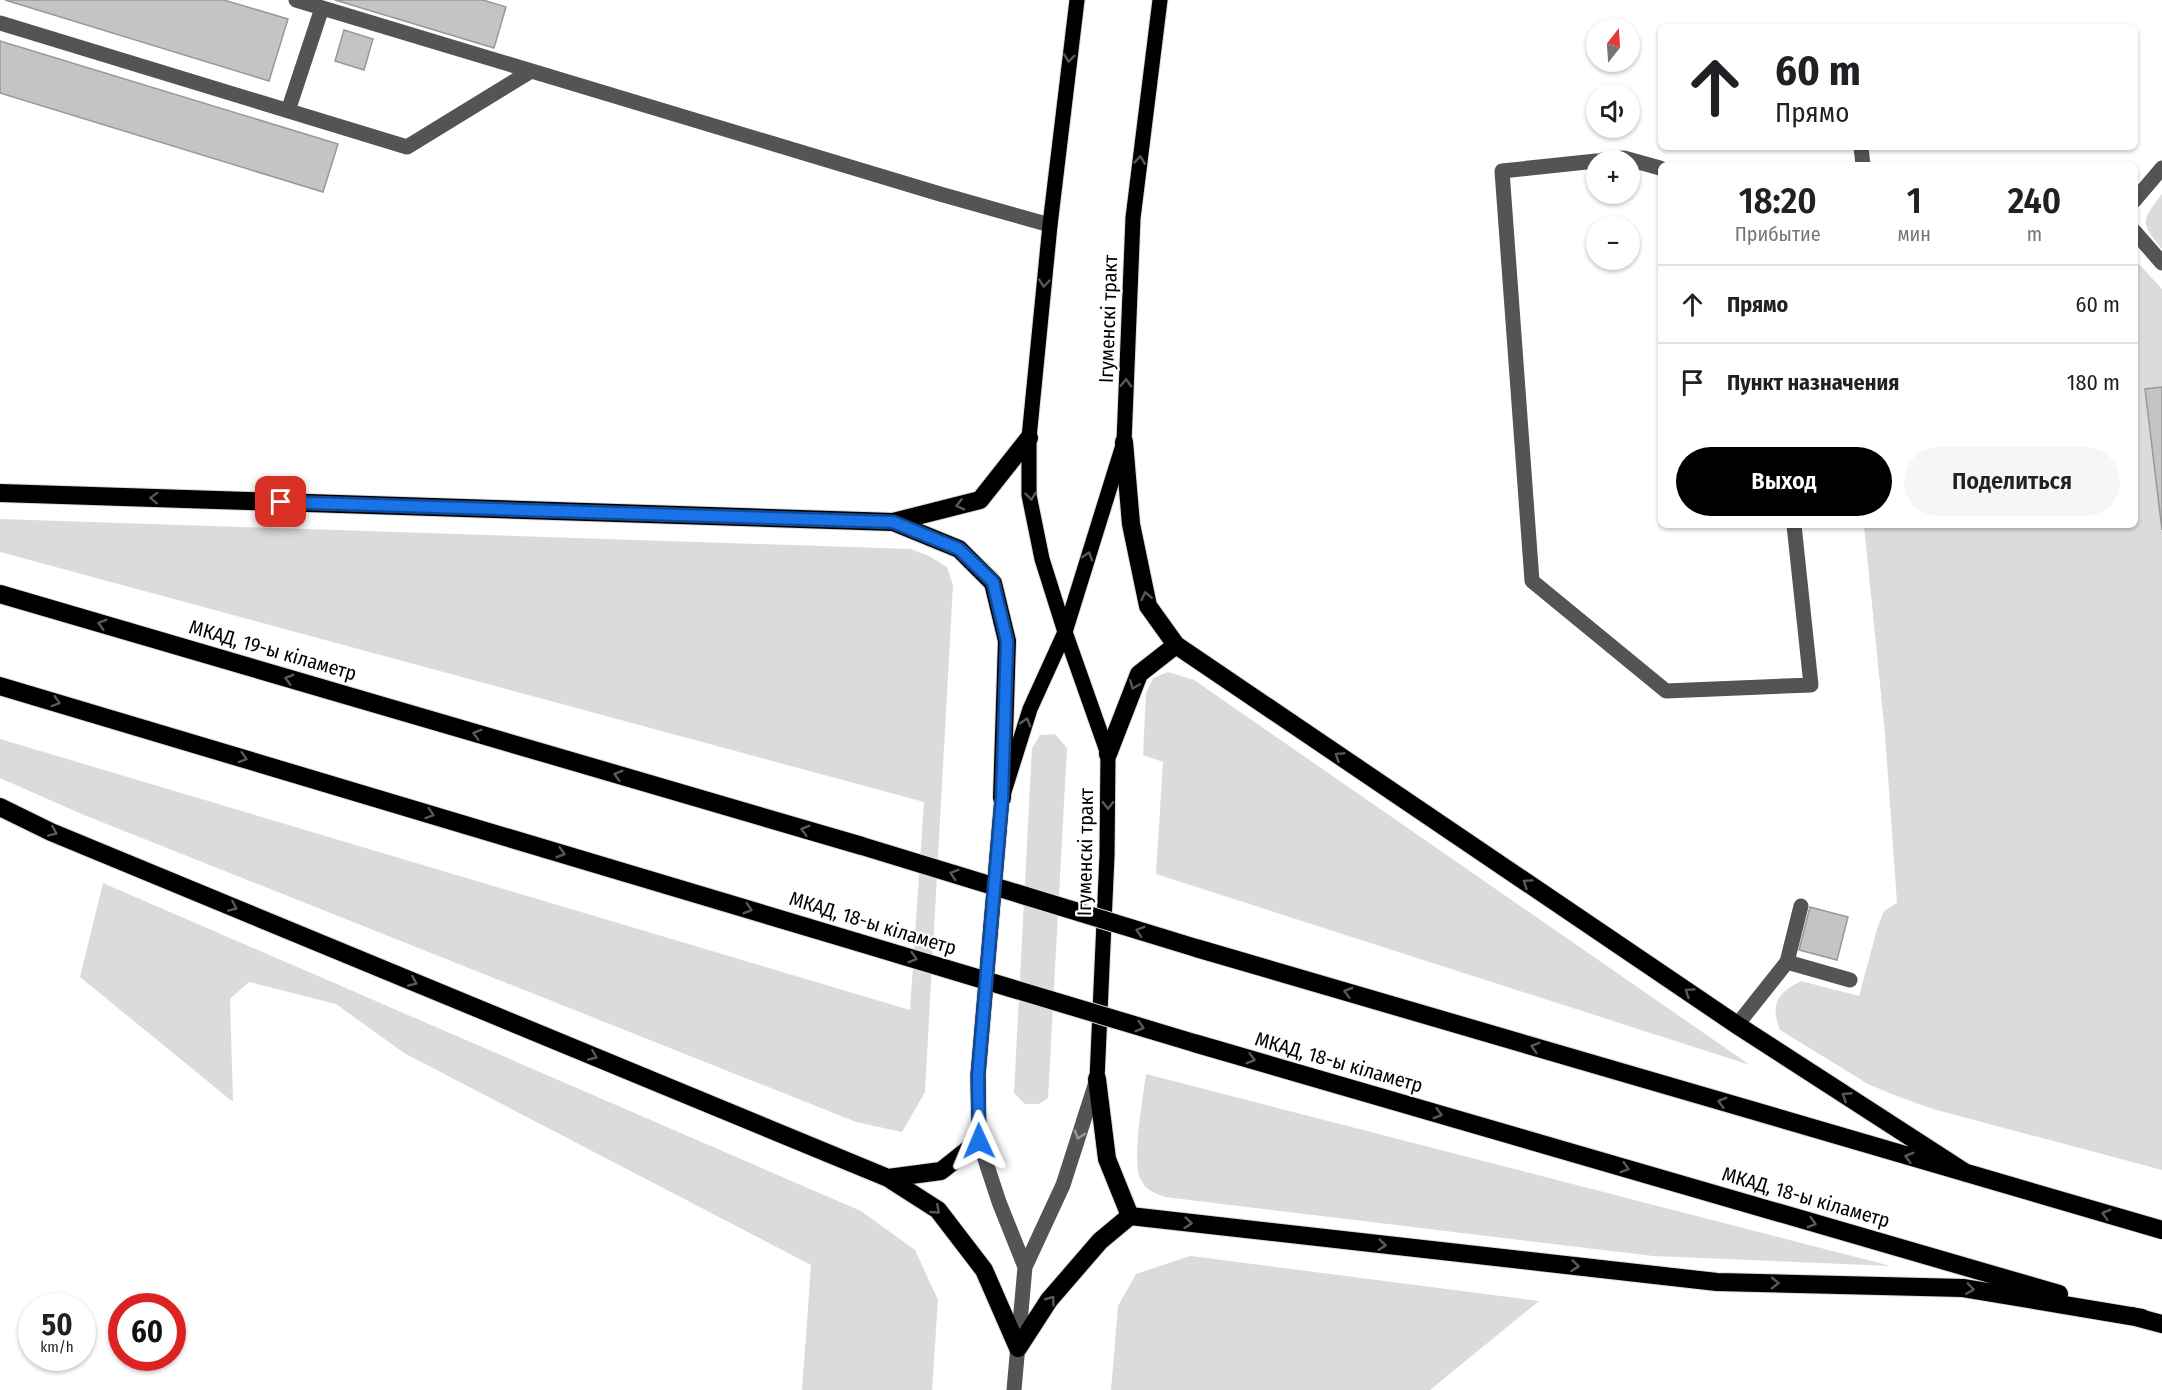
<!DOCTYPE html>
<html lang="ru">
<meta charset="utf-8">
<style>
body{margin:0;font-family:"Fira Sans Condensed",sans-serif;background:#f6f6f6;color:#202124;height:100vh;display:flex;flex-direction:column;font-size:22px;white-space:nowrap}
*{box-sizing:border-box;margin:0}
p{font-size:20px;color:#757577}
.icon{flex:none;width:33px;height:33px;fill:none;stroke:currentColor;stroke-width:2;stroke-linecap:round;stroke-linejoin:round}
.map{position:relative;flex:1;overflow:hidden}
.drawer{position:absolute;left:1658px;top:162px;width:480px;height:366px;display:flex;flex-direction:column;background:#fff;border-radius:9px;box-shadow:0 2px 4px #0004}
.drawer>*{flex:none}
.top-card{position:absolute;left:1658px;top:24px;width:480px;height:126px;border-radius:9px;box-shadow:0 2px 4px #0004;background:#fff;color:#202124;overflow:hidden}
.needle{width:39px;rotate:17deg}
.fabs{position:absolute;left:1586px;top:18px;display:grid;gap:12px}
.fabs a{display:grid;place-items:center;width:54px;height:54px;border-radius:50%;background:#fff;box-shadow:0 2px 4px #0004;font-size:30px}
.speed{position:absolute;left:18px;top:1293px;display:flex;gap:12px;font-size:30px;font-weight:700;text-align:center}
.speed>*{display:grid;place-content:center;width:78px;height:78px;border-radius:50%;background:#fff;box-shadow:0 2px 4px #0004;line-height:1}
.speed small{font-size:15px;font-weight:400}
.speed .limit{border:9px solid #d22;background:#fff;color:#111}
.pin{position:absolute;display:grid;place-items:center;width:51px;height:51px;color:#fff;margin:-26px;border-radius:12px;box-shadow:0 3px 9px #0006}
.me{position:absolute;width:66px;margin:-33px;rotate:359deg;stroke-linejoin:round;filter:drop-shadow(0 0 4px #0008)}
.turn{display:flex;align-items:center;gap:21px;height:126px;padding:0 18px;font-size:27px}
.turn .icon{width:78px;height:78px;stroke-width:2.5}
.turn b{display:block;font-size:42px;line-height:51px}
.eta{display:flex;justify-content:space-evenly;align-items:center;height:102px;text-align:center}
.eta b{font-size:36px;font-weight:600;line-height:42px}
.button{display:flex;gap:12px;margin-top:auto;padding:12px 18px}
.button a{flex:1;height:69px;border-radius:36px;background:#000;color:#fff;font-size:24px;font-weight:600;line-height:69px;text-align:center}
.button a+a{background:#f6f6f6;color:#202124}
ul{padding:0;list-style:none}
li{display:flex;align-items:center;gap:18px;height:78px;padding:0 18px;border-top:2px solid #e0e0e0}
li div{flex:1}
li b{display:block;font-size:22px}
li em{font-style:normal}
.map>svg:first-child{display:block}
.green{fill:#dbdbdb}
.building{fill:#c4c4c4;stroke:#989898;stroke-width:1.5}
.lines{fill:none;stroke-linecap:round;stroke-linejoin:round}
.major-casing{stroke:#dbdbdb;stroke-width:17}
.highway-casing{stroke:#dbdbdb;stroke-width:20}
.minor{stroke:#545454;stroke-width:15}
.major{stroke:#000;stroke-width:15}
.highway{stroke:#000;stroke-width:18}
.highway-bridge-casing{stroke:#dbdbdb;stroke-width:20;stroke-linecap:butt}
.highway-bridge{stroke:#000;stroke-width:18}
.oneway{stroke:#595959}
.oneway2{stroke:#989898}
.route-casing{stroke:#114b97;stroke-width:15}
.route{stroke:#1a73e8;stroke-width:10}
.labels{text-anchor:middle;stroke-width:4.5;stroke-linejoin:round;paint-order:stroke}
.street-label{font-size:20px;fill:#000;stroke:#fff}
</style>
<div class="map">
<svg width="2162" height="1390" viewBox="0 0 2162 1390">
<rect width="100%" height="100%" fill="#fff"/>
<path class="green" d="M2162 194V249C2140 223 2141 221 2162 194Z
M2135 262 2139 264 2162 289V387L2145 390 2162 530V1170L1933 1109 1894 1095 1868 1084 1780 1030C1770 1004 1777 993 1801 981L1859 996 1878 926 1884 911 1897 903 1885 734 1864 525H2134Z
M0 519 911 549 929 556 947 567 953 585 925 1092 902 1132 856 1122 84 815 0 778V739L910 1010 924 802 0 552Z
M1168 672 1194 680 1750 1065 1156 874 1163 762 1143 755 1146 693 1153 678Z
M1055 734 1067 748 1048 1098 1039 1104H1025L1014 1093 1032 748 1040 735Z
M103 883 861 1211 915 1250 938 1300 932 1390H802L811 1265 404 1053 336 1004 249 982 230 999 233 1102 80 977Z
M1146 1074 1891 1266 1653 1256 1165 1197C1154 1193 1145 1190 1140 1178 1132 1159 1143 1097 1146 1074Z
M1190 1256H1191L1539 1301 1430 1390H1111L1118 1306 1136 1274Z"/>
<path class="building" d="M5 0H224L288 19 269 81Z
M335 0H483L506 7 494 48Z
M344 30 373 39 364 70 335 61Z
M0 41 338 144 323 192 0 93Z
M2162 387V530L2145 389Z
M1810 907 1848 917 1837 960 1799 950Z"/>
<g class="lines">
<g class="major-casing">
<path id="major" d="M1077 0 1050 225 1029 438V495L1042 559 1065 632 1108 754 1107 855 1097 1079
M979 1141 978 1075 1002 798 1030 709 1065 632 1124 442 1133 218 1160 0"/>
</g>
<g class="highway-casing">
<path id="highway" d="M1124 442 1131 524 1148 606 1176 645 1737 1025 1966 1173
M0 493 893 522 980 500 1029 438
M893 522 959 549 993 583 1007 641 1002 798
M0 594 862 846
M0 686 857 942
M1108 754 1139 674 1176 645
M0 807 51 832 888 1178 938 1210 984 1270 1018 1348
M1196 948 2162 1230
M1194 1043 2059 1294
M1097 1079 1107 1159 1130 1216
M888 1178 941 1171 979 1141
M2132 1316 2162 1324
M1018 1348 1049 1300 1100 1241 1130 1216 1717 1282 1963 1288 2142 1318"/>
</g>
<path class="minor" d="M296 0 940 194 1050 225
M0 23 407 147 531 71
M288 111 322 8
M1861 147 1863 165
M1602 160 1624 158 1660 168
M1596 161 1502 171 1532 581 1666 691 1811 685 1794 525
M2134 201 2162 168
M2134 231 2162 263
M1801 906 1787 962 1850 980
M1737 1025 1787 962
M979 1141 999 1202 1025 1267
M1014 1390 1025 1267 1063 1185 1097 1079"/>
<use href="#major" class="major"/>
<use href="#highway" class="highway"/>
<g class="highway-bridge-casing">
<path id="highway-bridge" d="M862 846 1196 948
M857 942 1194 1043"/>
</g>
<use href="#highway-bridge" class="highway-bridge"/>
</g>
<defs><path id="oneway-chevron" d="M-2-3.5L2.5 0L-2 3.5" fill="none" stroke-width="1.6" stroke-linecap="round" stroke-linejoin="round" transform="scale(1.5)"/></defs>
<g class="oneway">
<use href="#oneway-chevron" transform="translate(1069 58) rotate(97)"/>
<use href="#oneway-chevron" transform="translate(1140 160) rotate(-83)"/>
<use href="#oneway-chevron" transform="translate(1044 283) rotate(96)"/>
<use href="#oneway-chevron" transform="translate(1126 383) rotate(-88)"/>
<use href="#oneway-chevron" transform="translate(1031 496) rotate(84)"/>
<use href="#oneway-chevron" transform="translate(154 498) rotate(-178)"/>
<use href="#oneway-chevron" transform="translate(960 505) rotate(166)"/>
<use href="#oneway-chevron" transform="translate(1088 556) rotate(-73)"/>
<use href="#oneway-chevron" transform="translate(1146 596) rotate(-103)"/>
<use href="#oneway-chevron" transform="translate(102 624) rotate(-164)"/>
<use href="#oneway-chevron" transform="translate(289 679) rotate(-164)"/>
<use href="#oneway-chevron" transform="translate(1134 685) rotate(112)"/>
<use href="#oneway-chevron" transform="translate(56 702) rotate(17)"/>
<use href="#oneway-chevron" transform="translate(1026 722) rotate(-73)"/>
<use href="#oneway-chevron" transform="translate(477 734) rotate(-164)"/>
<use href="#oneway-chevron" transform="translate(1339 756) rotate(-146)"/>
<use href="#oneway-chevron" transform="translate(243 758) rotate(17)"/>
<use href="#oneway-chevron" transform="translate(618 775) rotate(-164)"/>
<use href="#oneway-chevron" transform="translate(1108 805) rotate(90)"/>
<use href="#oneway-chevron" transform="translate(430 814) rotate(17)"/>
<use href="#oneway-chevron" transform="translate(805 830) rotate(-164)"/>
<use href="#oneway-chevron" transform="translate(53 832) rotate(24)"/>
<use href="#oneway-chevron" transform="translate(561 853) rotate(17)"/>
<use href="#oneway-chevron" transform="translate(954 874) rotate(-163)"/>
<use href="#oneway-chevron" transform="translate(1527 883) rotate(-146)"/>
<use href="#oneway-chevron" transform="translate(233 907) rotate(23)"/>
<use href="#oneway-chevron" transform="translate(748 909) rotate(17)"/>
<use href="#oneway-chevron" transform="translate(1140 931) rotate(-163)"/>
<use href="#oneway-chevron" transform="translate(913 958) rotate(17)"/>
<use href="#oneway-chevron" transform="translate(413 982) rotate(23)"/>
<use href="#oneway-chevron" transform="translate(1348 992) rotate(-164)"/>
<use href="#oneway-chevron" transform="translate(1689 992) rotate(-146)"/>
<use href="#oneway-chevron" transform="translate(1140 1027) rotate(17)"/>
<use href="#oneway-chevron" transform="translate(1535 1047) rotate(-164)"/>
<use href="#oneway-chevron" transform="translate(593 1056) rotate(23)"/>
<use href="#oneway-chevron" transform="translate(1251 1059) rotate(16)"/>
<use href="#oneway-chevron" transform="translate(1846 1096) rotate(-147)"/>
<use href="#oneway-chevron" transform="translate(1722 1102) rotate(-164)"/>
<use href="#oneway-chevron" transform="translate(1438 1114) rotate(16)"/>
<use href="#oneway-chevron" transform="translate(1909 1157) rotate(-164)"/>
<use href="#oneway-chevron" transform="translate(1625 1168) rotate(16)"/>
<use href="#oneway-chevron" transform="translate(936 1210) rotate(41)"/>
<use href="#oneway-chevron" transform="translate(2106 1214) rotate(-164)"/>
<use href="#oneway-chevron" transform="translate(1188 1223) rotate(6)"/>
<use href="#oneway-chevron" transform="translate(1812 1223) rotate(16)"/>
<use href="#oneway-chevron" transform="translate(1382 1245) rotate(6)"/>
<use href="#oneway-chevron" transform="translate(1575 1266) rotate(6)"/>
<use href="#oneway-chevron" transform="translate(1775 1283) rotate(1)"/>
<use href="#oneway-chevron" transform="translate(1970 1289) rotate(8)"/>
<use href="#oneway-chevron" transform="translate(1051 1300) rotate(-53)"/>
</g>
<use class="oneway2" href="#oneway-chevron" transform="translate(1079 1135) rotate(108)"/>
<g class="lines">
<g class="route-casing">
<path id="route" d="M281 502 893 522 959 549 993 582 1007 641 1002 798 978 1075 979 1141"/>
</g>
<use href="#route" class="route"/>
</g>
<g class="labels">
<g class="street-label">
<text transform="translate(1108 319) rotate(-88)" y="7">Ігуменскі тракт</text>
<text transform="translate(273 650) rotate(16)" y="7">МКАД, 19-ы кіламетр</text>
<text transform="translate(1085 852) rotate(-89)" y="7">Ігуменскі тракт</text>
<text transform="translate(873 923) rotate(17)" y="7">МКАД, 18-ы кіламетр</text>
<text transform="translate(1339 1062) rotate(16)" y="7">МКАД, 18-ы кіламетр</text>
<text transform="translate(1806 1197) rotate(16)" y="7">МКАД, 18-ы кіламетр</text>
</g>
</g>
</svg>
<div class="fabs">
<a><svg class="needle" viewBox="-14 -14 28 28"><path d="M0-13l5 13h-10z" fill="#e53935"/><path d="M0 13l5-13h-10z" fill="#757577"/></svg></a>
<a><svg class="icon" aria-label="sound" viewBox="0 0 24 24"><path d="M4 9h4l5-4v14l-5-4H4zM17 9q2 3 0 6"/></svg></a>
<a>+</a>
<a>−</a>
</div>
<div class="speed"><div>50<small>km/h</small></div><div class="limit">60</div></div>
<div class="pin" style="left:281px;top:502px;background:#d93025"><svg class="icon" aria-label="arrive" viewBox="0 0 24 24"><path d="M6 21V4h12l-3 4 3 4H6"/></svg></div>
<svg class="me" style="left:979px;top:1141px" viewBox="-20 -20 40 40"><path d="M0-17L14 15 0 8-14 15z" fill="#1a73e8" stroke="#fff" stroke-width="4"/></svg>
<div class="top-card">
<div class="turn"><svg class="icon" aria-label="ahead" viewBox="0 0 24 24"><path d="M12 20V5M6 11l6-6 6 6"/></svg><div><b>60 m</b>Прямо</div></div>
</div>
<section class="drawer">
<div class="eta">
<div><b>18:20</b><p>Прибытие</p></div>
<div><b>1</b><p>мин</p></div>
<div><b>240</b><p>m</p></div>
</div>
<ul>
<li><svg class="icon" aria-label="ahead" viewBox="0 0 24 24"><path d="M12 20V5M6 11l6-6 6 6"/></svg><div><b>Прямо</b></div><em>60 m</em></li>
<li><svg class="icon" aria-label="arrive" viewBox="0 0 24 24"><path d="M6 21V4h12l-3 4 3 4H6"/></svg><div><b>Пункт назначения</b></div><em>180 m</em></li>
</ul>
<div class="button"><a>Выход</a><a>Поделиться</a></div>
</section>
</div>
